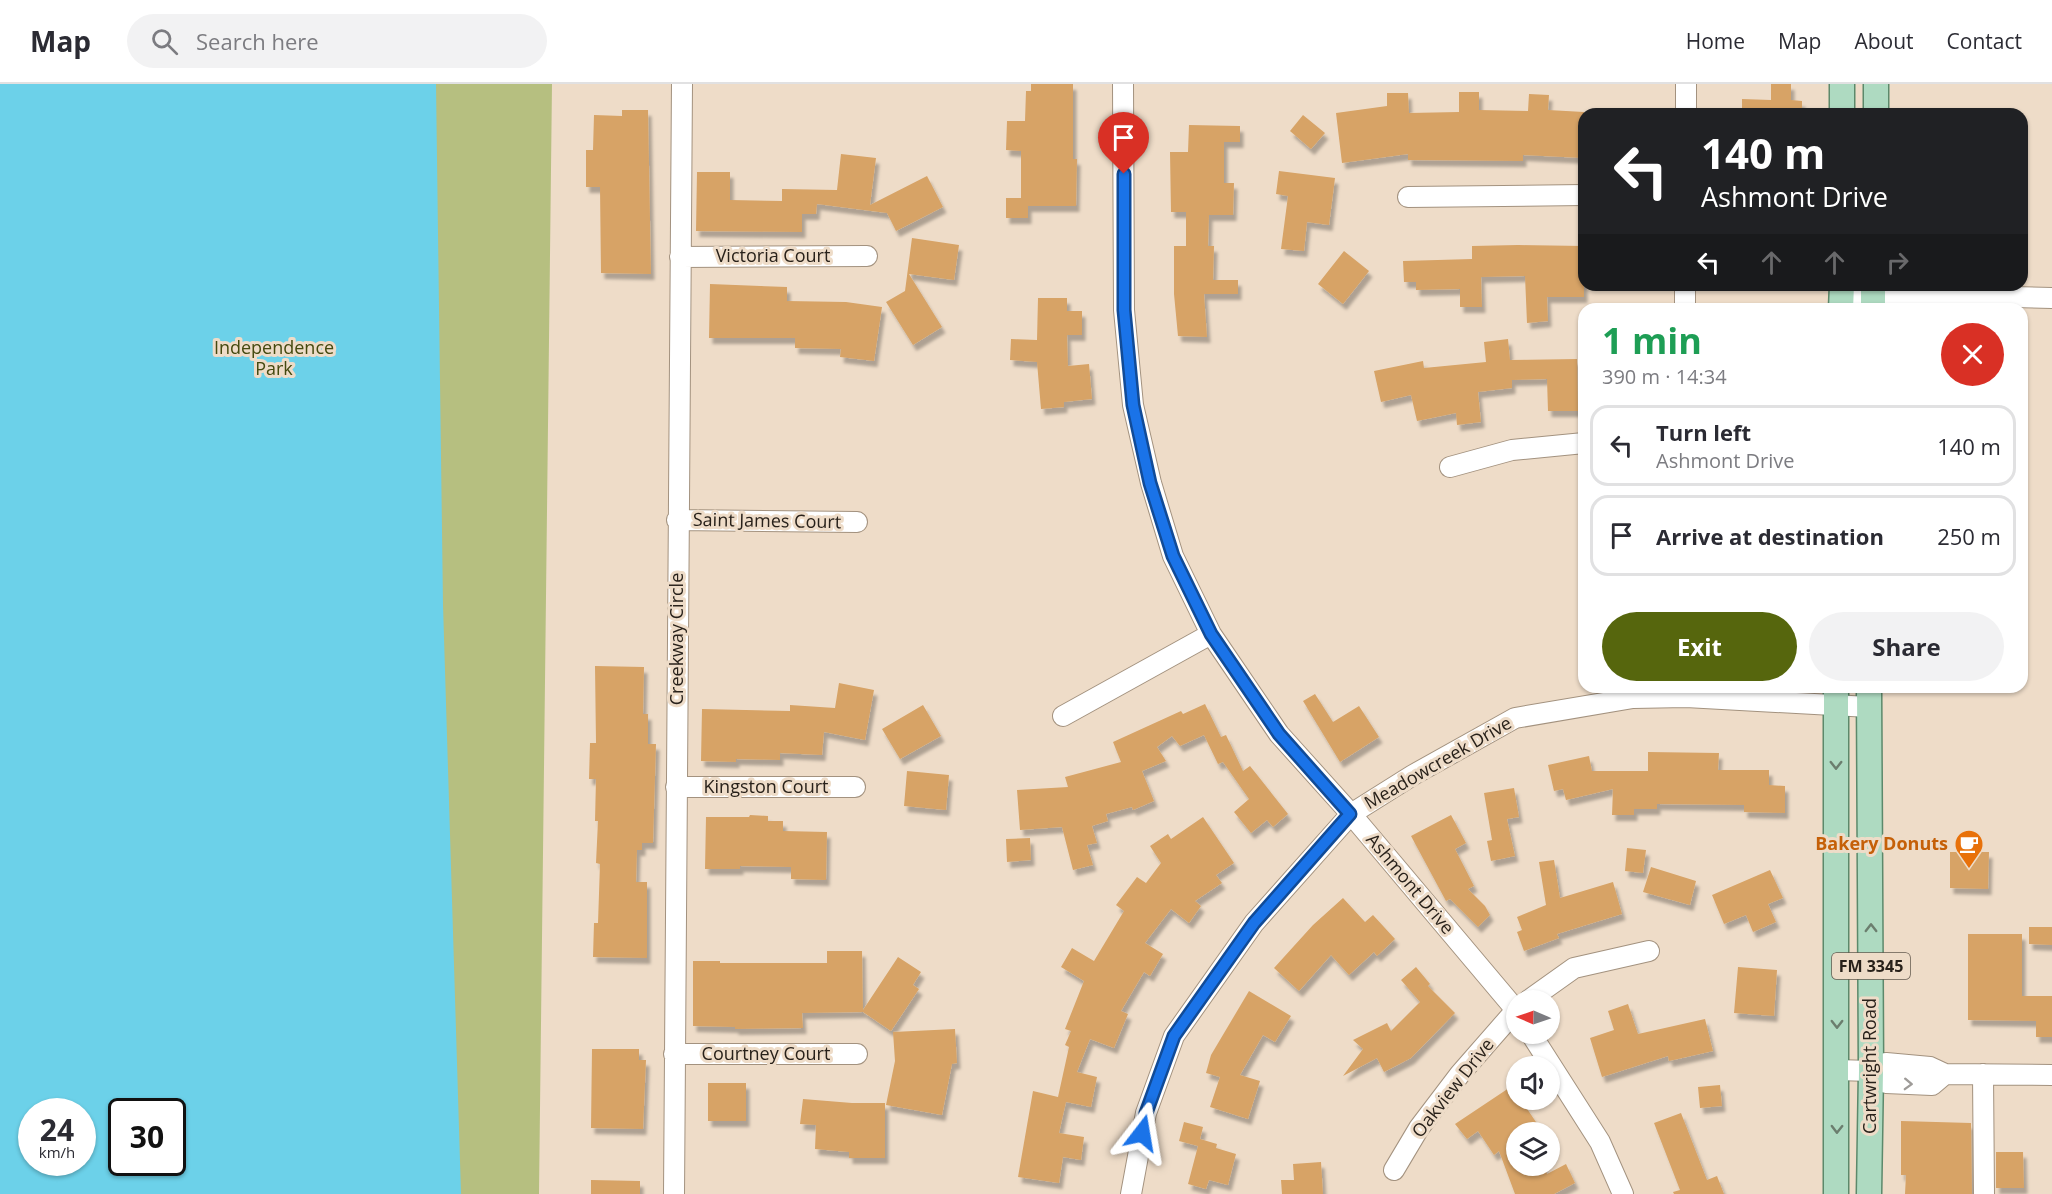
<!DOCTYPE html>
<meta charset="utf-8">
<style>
body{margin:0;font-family:"Open Sans",sans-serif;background:#f2f2f3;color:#2b2b33;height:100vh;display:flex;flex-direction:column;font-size:22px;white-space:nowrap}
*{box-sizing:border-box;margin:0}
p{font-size:20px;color:#7c7c81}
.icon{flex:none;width:33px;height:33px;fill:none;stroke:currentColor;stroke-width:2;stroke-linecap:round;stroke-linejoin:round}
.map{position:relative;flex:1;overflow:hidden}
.drawer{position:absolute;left:1578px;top:219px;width:450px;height:390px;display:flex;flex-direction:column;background:#fff;border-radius:18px;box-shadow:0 2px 4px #0004}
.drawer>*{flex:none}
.guide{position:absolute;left:1578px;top:24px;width:450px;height:183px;border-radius:18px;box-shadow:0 2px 4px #0004;background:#202124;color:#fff;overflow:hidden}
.needle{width:39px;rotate:272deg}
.buttons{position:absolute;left:1506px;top:906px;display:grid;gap:12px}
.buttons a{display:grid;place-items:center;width:54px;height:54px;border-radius:50%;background:#fff;box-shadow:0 2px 4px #0004;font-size:30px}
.speed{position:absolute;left:18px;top:1014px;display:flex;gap:12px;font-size:30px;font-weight:700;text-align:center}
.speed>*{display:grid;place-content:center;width:78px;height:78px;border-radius:50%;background:#fff;box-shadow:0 2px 4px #0004;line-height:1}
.speed small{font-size:15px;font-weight:400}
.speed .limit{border:3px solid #111;border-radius:9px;background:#fff;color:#111}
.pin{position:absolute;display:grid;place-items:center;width:51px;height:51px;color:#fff;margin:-62px -26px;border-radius:50% 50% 50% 0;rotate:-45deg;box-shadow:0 0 6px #0007}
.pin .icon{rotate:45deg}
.me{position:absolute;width:66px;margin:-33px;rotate:14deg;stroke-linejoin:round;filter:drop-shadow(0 0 4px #0008)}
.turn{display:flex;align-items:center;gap:21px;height:126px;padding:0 24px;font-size:27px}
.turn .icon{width:78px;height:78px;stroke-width:2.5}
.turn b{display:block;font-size:42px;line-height:51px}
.lanes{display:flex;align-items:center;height:57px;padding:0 24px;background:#0003;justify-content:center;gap:30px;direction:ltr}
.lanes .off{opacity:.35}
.round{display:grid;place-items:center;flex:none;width:63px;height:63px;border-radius:32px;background:#f2f2f3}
.overview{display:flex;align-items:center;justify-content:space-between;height:102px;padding:0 24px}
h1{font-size:36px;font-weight:700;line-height:45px;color:#1e9e55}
.cta{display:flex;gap:12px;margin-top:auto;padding:12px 24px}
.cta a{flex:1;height:69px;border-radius:36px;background:#56660d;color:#fff;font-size:24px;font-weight:700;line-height:69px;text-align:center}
.cta a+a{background:#f2f2f3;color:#2b2b33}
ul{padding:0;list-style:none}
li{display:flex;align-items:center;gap:18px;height:81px;margin:0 12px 9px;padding:0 12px;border:3px solid #e1e1e2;border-radius:18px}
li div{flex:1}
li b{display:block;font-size:22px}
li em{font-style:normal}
header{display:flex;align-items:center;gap:36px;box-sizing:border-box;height:84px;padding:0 30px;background:#fff;border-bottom:2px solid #e1e1e2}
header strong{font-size:28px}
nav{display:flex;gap:33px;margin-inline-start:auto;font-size:21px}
.search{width:420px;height:54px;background:#f2f2f3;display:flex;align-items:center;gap:15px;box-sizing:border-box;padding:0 21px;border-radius:33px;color:#7c7c81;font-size:22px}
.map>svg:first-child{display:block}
.green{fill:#b6bf80;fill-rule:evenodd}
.water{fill:#6cd1e9;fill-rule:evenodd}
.building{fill:#d7a366;filter:url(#shadow)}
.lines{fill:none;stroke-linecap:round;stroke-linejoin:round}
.minor-casing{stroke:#a3927f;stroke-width:22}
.major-casing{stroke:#5c896b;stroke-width:27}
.minor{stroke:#fff;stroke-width:20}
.major{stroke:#aedac1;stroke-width:24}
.oneway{stroke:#6b7e6e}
.oneway2{stroke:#9e9b98}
.route-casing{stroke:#114b97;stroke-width:15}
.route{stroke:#1a73e8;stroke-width:10}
.labels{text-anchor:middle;stroke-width:6;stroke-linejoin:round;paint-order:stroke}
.shield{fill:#eedcc8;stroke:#63594e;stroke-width:1.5}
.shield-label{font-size:16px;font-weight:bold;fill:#28211a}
.street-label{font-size:18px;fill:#28211a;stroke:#eedcc8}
.park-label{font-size:18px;fill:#44490f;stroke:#eedcc8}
.food-label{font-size:18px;font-weight:bold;fill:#c56008;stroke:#eedcc8;text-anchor:end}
</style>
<header>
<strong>Map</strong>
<div class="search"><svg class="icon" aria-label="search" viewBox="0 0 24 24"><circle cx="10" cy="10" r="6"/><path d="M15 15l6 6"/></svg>Search here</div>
<nav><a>Home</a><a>Map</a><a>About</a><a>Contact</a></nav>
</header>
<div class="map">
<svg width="2052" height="1110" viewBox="0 0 2052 1110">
<defs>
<filter id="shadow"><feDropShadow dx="3.5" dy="6" stdDeviation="1.5" flood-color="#0004"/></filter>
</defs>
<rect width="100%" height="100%" fill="#eedcc8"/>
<path class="green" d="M0 0H552L539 1110H0ZM32 1028H82V1078H32ZM122 1028H172V1078H122Z"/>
<path class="water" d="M0 0H436L443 521 461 1110H0ZM32 1028H82V1078H32ZM122 1028H172V1078H122Z"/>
<path class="building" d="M1031 0H1073V75H1077L1076 122H1028V134H1006V114H1021V67L1006 66 1007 37H1025L1026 7H1031Z
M1771 0H1791V16L1802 17V30H1742V15L1771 16Z
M1459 8H1479V26L1528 27 1529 10 1549 11 1548 26 1584 28V74L1523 71V77L1408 76V70L1342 79 1336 29 1387 22V9H1408L1409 29 1459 28Z
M622 26H648L651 190 601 189 600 103H586V66H593L594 31 622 32Z
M1303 31 1325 49 1311 65 1290 47Z
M1189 41 1240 42V58H1224V99H1234L1233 131H1209L1208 162H1214L1213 196H1238V210H1204L1207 253 1178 252 1174 210V162H1186V128H1171L1170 68H1188Z
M841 70 876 74 870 121 927 92 943 123 896 147 887 129 817 120 816 130H802V148L696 147 697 88H730V116L782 117V105L837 106Z
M1279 87 1335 94 1329 141 1307 138 1304 167 1281 165 1288 112 1276 110Z
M912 154 959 161 954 196 909 190 942 243 913 261 886 218 905 207Z
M1518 161 1584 162V213H1547L1548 237 1527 239 1525 192 1481 193 1482 223H1460V205L1416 206V198H1404L1403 177 1472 175V162Z
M1344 167 1369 187 1343 220 1318 200Z
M710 200 787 203V217L846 218 882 223 874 277 840 273 841 265 795 264V254H709Z
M1038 214H1067V227H1082V251H1067L1068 282 1089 280 1092 315 1064 318V323L1041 325 1037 278 1010 276 1011 255 1037 256Z
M1508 255 1510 276 1577 275 1578 327H1548L1547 295 1512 296V304L1478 308 1481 338 1457 341 1456 329 1417 337 1411 311 1381 318 1374 287 1423 277 1424 284 1486 278 1484 258Z
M595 582 644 583 643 630H648V660H656L653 759H642V766H637L636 798H647V874L593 873 594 839H598L600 780 596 779 598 737H595L596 695H589L590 659H596Z
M839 599 874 606 865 656 824 648 822 671 780 669V676L736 675V678L701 677 702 625 790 627V621L835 624Z
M1315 610 1333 638 1359 622 1379 653 1340 678 1303 617Z
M1205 620 1221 653 1226 651 1243 687 1250 682 1288 730 1273 743 1267 736 1251 749 1234 728 1249 715 1223 678 1218 680 1204 651 1180 662 1172 652 1157 663 1166 677 1142 687 1154 717 1133 726 1132 723 1106 730 1108 737 1092 742 1097 759 1087 761 1093 781 1073 786 1062 743 1020 746 1017 706 1068 703 1065 693 1121 678 1113 658 1181 627 1183 630Z
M923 621 941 652 900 675 882 645Z
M1648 668 1719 669 1718 686H1769V701L1785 702V729L1744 728V721L1657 720V725H1634V731H1612L1613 705 1566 716 1563 705 1554 707 1548 681 1589 672 1592 687H1648Z
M907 687 949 691 946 726 904 722Z
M1514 704 1519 733 1507 735 1515 772 1491 777 1487 757 1492 756 1484 709Z
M750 731 768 732V737H783V747L827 748 826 796 791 795V783L740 782V785H705L706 733H749Z
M1451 731 1466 759 1455 765 1474 802 1468 805 1485 822 1490 831 1478 843 1450 815 1446 817 1411 752Z
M1203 733 1234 779 1216 791 1222 799 1195 817 1201 822 1189 839 1171 825 1145 859 1163 870 1150 892 1144 888 1121 927 1128 930 1114 964 1090 955 1077 988 1097 993 1091 1023 1066 1018 1059 1049 1084 1053 1081 1076 1063 1073 1059 1099 1018 1093 1033 1007 1058 1013 1069 963 1065 961 1071 947 1065 945 1084 897 1061 883 1072 864 1094 877 1124 827 1116 821 1137 793 1146 799 1161 779 1150 762 1168 750 1171 755Z
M1030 754 1031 776 1007 778 1006 755Z
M1627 764 1646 766 1643 789 1625 787Z
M1950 768H1989L1988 805 1950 804Z
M1554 776 1560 814 1613 798 1622 830 1557 850 1559 854 1524 867 1517 848 1522 846 1517 833 1546 821 1539 778Z
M1651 783 1696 797 1690 821 1643 808Z
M1770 786 1783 814 1768 820 1776 838 1753 848 1746 831 1724 840 1712 811Z
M1343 814 1365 838 1373 831 1395 855 1377 872 1374 868 1349 891 1331 871 1299 907 1274 884 1313 841Z
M2029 843H2052V861L2029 860Z
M1968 850H2022V912H2052V953H2036V937L1968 936Z
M827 867H862L863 926 898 873 921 888 913 901 919 905 891 947 863 928 802 929 803 944 735 945V943L693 942V877H720V879H827Z
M1416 883 1430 900 1428 902 1455 929 1411 974 1384 988 1377 974 1343 992 1363 965 1353 956 1387 939 1391 947 1420 918 1401 896Z
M1738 883 1777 886 1774 932 1734 929Z
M1249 907 1291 932 1275 958 1263 951 1240 991 1260 997 1248 1035 1210 1023 1220 993 1206 989 1211 971Z
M1628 920 1638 950 1705 935 1713 967 1669 977 1668 972 1602 993 1590 954 1614 946 1608 927Z
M955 945 957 979 952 980 942 1031 886 1021 895 977 893 948Z
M592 965H639V976H646L643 1045 591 1044Z
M708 999H746V1037H708Z
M1720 1001 1722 1022 1700 1024 1698 1003Z
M1512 1002 1516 1008V1016H1521L1538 1041 1527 1048H1516V1082H1544L1547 1090 1566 1080 1575 1099 1554 1110H1515L1499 1067 1494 1071 1478 1047 1467 1055 1455 1040Z
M803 1015 852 1019H885V1074H849V1068L815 1065 816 1041 800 1040Z
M1681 1029 1707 1096 1717 1092 1724 1110H1674L1673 1108 1680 1106 1654 1039Z
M1901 1037 1971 1039 1972 1110H1905L1906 1091H1901Z
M1184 1038 1203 1043 1200 1055 1217 1060 1216 1064 1236 1070 1228 1101 1209 1096 1206 1105 1188 1100 1198 1062 1179 1057Z
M1996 1068H2023L2024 1104H1996Z
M1321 1078 1323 1110H1282L1281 1096H1294L1293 1080Z
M591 1096 640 1097V1110H591Z"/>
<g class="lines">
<g class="minor-casing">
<path id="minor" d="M1123 0 1124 226 1133 321 1151 399 1173 472 1211 550 1279 650 1351 730 1516 926
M1686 30V0
M1408 113 1584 111
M680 173 867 172
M1685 201V225
M1842 209 2052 214
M1450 383 1512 366 1584 359
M677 436 857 438
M1063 632 1211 550
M676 703H855
M1529 916 1574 884 1649 867
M1531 950 1600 1058 1623 1110
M674 970H857
M1837 986 1871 987 1886 979 1930 983 1945 990 2052 991
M1871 987 1886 999 1932 1001 1945 990
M1983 990 1984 1110
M1394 1086 1419 1044 1460 990 1516 926
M674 1110 682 0
M1131 1110 1146 1029 1174 952 1254 839 1351 730 1413 691 1515 634 1633 614 1686 613 1869 623"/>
</g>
<g class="major-casing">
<path id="major" d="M1842 30V0
M1876 30V0
M1841 225 1842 201
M1873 225V201
M1836 603V1110
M1869 603 1871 987 1869 1110"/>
</g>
<use href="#minor" class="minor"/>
<use href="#major" class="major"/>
</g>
<defs><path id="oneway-chevron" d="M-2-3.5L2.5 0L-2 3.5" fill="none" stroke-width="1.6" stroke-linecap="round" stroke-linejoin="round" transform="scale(1.5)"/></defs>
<g class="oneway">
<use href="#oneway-chevron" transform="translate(1836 681) rotate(90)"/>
<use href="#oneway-chevron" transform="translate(1871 844) rotate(-90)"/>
<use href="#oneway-chevron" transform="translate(1837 940) rotate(90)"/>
<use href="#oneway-chevron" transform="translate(1837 1045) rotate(91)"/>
</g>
<use class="oneway2" href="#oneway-chevron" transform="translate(1908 1000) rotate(2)"/>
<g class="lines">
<g class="route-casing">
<path id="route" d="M1124 90V226L1133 321 1150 399 1173 472 1211 550 1279 650 1350 730 1254 839 1174 952 1146 1029 1142 1049"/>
</g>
<use href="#route" class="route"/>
</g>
<defs>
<g id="cafe-pin" transform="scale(1.5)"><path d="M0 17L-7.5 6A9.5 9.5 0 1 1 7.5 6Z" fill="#e8710a" stroke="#eedcc8"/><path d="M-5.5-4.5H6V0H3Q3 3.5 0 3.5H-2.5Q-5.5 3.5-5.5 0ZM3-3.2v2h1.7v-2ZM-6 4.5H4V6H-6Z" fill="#fff"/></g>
</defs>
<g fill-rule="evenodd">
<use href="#cafe-pin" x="1969" y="760"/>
</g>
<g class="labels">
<rect class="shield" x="1832" y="869" width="78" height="26" rx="4.5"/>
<g class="shield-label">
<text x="1871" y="888">FM 3345</text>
</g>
<g class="street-label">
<text x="773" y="178">Victoria Court</text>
<text transform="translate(767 437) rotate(1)" y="6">Saint James Court</text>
<text transform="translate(677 555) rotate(-90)" y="6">Creekway Circle</text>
<text transform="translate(1438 679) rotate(-30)" y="6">Meadowcreek Drive</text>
<text x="766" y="709">Kingston Court</text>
<text transform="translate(1410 800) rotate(50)" y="6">Ashmont Drive</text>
<text x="766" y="976">Courtney Court</text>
<text transform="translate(1870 982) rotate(-90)" y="6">Cartwright Road</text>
<text transform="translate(1453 1004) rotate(-52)" y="6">Oakview Drive</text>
</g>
<g class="park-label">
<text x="274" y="270">Independence<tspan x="274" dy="21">Park</tspan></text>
</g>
<g class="food-label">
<text x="1948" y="766">Bakery Donuts</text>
</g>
</g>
</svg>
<div class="buttons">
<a><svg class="needle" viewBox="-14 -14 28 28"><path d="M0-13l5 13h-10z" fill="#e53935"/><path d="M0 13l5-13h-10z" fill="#7c7c81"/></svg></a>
<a><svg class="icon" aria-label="sound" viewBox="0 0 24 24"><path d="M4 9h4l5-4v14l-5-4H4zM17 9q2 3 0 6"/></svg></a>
<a><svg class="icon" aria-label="layers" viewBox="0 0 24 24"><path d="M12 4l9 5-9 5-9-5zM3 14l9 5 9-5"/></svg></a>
</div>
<div class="speed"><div>24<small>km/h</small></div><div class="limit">30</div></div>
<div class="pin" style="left:1124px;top:90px;background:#d93025"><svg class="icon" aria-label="arrive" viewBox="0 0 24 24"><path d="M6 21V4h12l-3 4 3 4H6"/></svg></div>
<svg class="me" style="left:1142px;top:1049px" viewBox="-20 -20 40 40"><path d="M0-17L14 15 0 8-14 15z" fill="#1a73e8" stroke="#fff" stroke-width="4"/></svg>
<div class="guide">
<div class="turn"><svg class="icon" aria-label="left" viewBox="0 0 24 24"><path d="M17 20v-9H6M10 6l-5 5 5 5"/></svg><div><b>140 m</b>Ashmont Drive</div></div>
<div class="lanes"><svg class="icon" aria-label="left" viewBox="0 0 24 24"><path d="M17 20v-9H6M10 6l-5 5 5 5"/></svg><svg class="icon off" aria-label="ahead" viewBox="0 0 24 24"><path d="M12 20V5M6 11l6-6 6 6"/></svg><svg class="icon off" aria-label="ahead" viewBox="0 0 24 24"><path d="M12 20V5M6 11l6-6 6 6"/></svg><svg class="icon off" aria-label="right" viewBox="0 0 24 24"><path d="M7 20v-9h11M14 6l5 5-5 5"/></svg></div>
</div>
<section class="drawer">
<div class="overview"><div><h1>1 min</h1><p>390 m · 14:34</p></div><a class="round" style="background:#d93025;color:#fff"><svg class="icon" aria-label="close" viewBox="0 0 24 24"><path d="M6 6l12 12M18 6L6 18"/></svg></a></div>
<ul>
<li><svg class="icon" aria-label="left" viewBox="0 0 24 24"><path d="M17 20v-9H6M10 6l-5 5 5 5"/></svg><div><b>Turn left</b><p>Ashmont Drive</p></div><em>140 m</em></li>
<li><svg class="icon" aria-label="arrive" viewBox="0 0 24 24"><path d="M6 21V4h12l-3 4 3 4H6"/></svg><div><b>Arrive at destination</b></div><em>250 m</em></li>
</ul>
<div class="cta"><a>Exit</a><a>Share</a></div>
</section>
</div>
